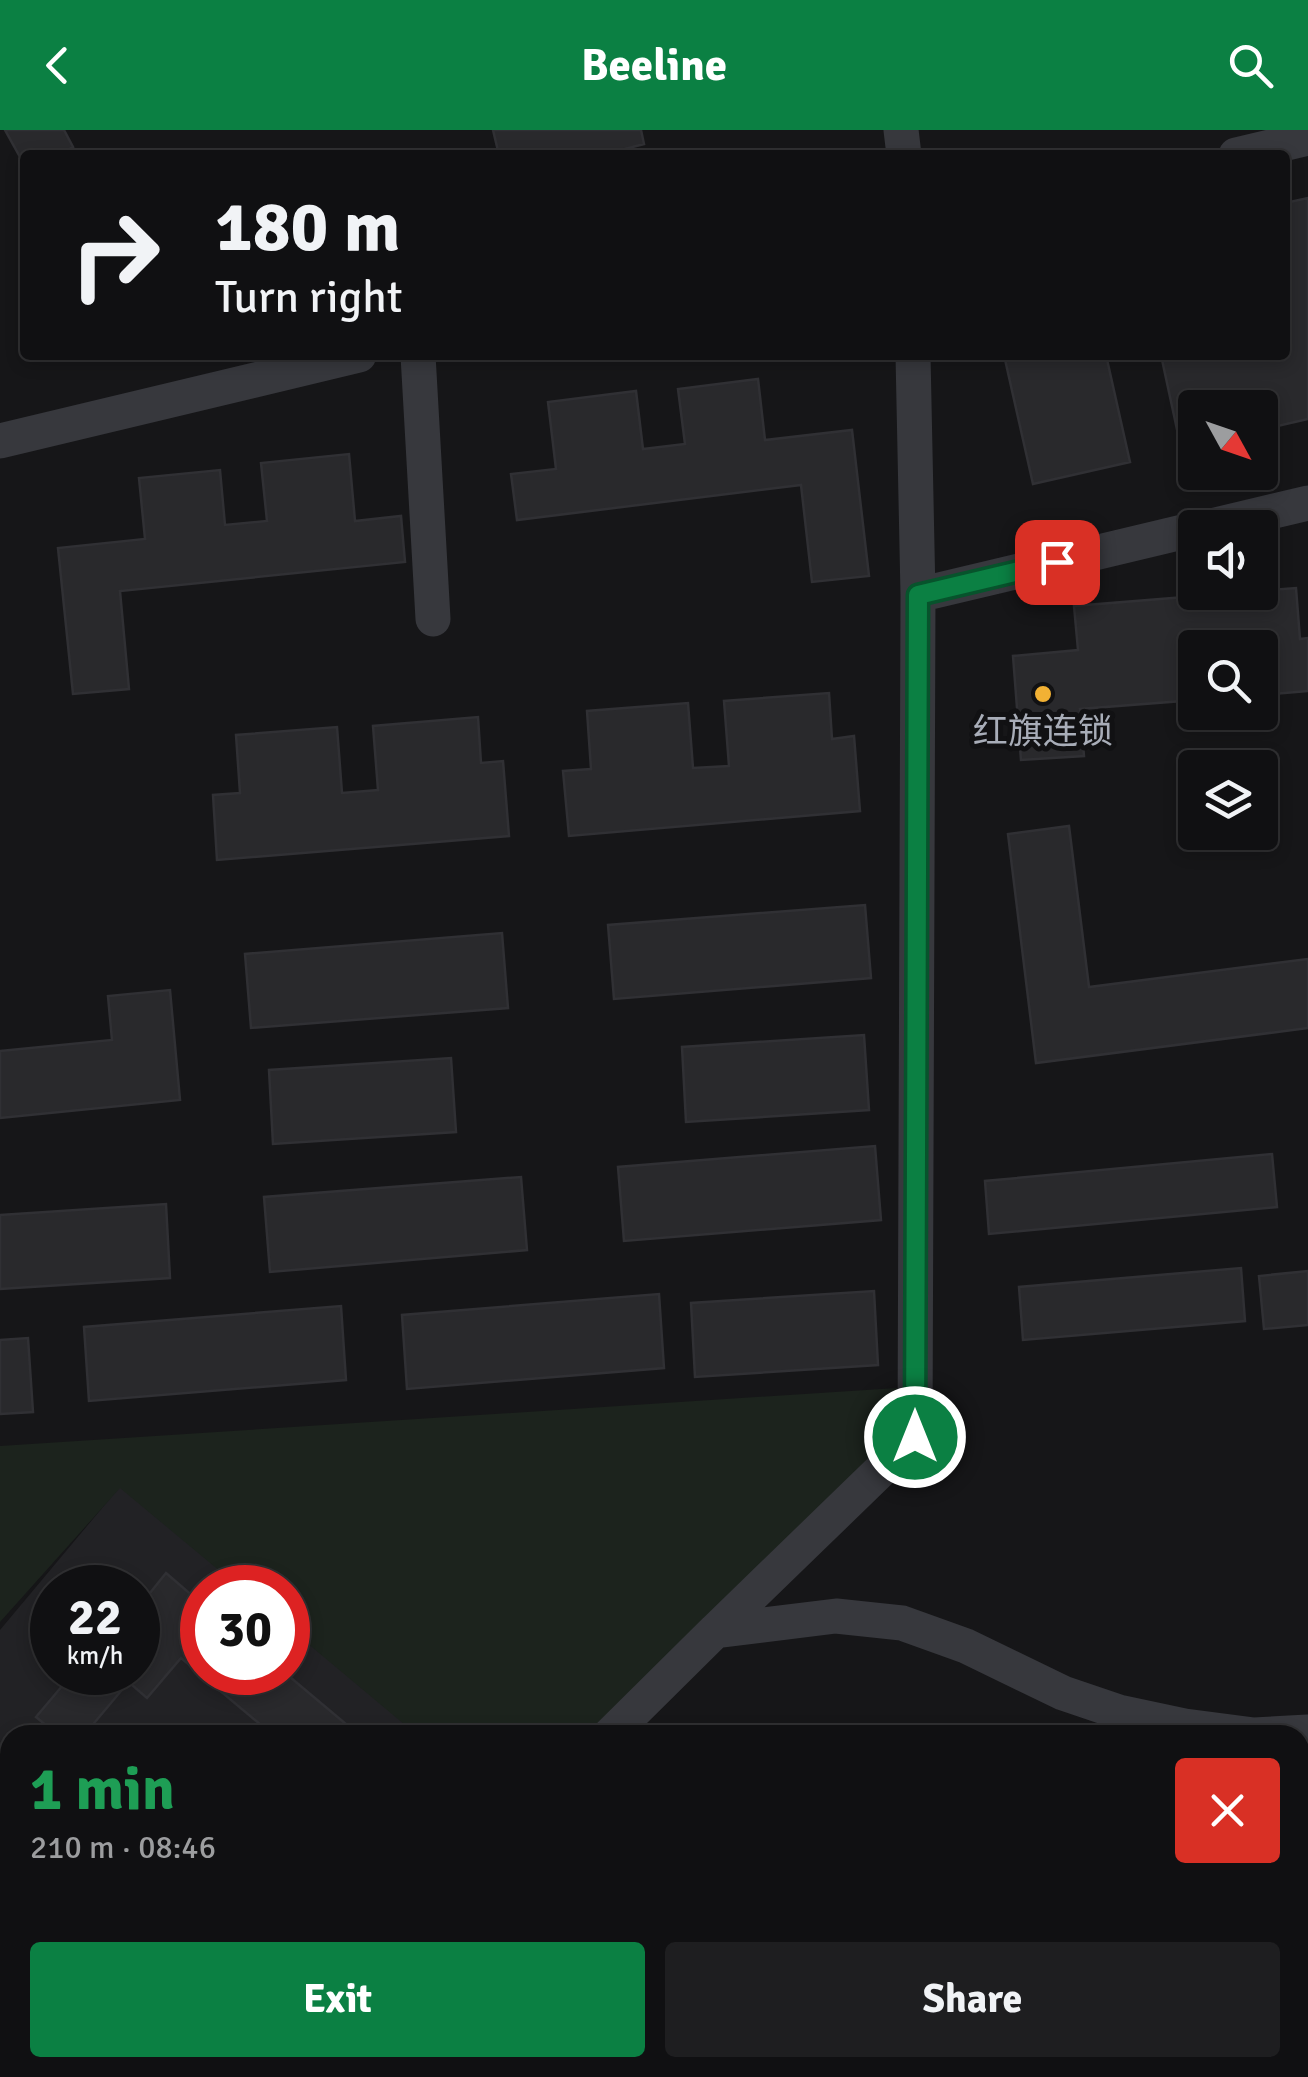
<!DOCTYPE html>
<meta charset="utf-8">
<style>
body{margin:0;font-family:Signika,"Noto Sans SC",sans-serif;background:#1e1e20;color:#f1f3f6;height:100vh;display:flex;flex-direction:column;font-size:38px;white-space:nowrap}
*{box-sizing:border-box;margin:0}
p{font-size:32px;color:#9c9d9f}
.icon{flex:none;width:55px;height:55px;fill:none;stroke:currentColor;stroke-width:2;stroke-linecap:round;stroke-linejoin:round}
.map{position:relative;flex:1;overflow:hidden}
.details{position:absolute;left:0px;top:1595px;width:1310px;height:352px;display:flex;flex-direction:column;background:#101012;border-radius:30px 30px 0 0;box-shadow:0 5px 15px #0003,0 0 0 2px #303032}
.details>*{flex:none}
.banner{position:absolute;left:20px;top:20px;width:1270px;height:210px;border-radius:10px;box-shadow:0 5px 15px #0003,0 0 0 2px #303032;background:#101012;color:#f1f3f6;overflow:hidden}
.needle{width:65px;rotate:130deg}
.buttons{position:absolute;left:1178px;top:260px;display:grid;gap:20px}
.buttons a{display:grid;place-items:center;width:100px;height:100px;border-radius:10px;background:#101012;box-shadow:0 5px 15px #0003,0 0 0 2px #303032;font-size:50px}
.speed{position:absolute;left:30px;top:1435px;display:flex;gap:20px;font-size:50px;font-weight:700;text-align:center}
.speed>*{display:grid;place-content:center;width:130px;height:130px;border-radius:50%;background:#101012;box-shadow:0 5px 15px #0003,0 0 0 2px #303032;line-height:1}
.speed small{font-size:25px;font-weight:400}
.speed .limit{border:15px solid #d22;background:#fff;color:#111}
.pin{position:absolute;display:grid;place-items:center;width:85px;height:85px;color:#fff;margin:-42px;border-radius:20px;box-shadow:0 5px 15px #0006}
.me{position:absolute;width:110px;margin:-55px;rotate:0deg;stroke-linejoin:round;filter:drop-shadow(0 0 8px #0008)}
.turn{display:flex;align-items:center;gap:35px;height:210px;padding:0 30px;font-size:45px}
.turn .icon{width:130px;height:130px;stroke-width:2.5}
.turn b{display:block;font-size:70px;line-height:85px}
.round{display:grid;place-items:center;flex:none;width:105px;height:105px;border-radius:10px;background:#1e1e20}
.headline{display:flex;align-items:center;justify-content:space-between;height:170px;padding:0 30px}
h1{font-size:60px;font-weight:700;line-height:75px;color:#1e9e55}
.action{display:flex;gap:20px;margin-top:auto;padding:20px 30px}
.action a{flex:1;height:115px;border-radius:10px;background:#0b8043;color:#fff;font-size:40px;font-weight:700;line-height:115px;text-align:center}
.action a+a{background:#1e1e20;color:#f1f3f6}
header{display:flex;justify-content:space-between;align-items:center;height:130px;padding:0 30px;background:#0b8043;color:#fff;font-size:45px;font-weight:700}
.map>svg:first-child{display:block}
.built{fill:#222225;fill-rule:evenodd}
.green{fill:#1c231d}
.building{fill:#29292c;stroke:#303034;stroke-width:2.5}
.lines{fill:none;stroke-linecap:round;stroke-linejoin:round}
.path{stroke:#3d3f44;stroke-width:6;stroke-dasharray:5 8;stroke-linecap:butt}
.minor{stroke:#37383d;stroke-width:35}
.route-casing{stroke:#07532c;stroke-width:25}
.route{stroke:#0b8043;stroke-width:18}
.poi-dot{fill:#f2b134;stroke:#111113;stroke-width:4}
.labels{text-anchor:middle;stroke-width:10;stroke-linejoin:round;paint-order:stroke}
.poi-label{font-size:35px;fill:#a8adb8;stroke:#111113}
</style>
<header><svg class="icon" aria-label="back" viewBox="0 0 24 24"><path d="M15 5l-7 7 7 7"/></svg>Beeline<svg class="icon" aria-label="search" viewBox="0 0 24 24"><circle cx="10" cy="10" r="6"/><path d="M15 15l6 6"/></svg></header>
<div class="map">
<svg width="1308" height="1947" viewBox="0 0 1308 1947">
<rect width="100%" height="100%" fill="#161618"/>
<path class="built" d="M123 1353 247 1457 202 1458V1542H288V1492L422 1605H10V1938H320L312 1947H0V1500ZM52 1458H138V1542H52Z"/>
<path class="green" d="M897 1258V1311L594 1605H417L288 1497V1458L239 1457 120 1358 0 1492V1316Z
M0 1803 10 1812V1938H83L75 1947H0Z"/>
<path class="building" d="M5 0H64L73 17 58 25H25V36Z
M493 0H641L644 14 602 25H499Z
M1308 68V289L1260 300V278H1195V315L1181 318 1161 225H1285V73Z
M1004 225H1106L1130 332 1033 354Z
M758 249 765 310 852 300 869 446 812 452 801 355 517 390 511 344 556 339 548 272 636 261 643 319 685 314 678 259Z
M349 324 355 391 401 386 405 432 120 461 129 559 73 564 58 418 145 409 139 348 220 340 225 395 267 391 261 333Z
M1296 458 1300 509 1308 508V561L1260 565V518H1195V570L1080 579 1084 626 1021 630 1013 526 1078 520 1074 476Z
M829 563 832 609 854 606 860 681 569 706 563 641 591 639 587 581 688 573 693 638 729 636 724 571Z
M478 587 481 633 503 631 509 706 217 730 213 665 240 663 236 605 337 597 342 663 378 660 373 596Z
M1069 696 1089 857 1308 829V898L1036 933 1008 704Z
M865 775 871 848 614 869 608 795Z
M502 803 508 878 251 898 245 824Z
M170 860 180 970 0 988V921L112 910 108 866Z
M864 905 869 980 686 992 682 917Z
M451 928 456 1002 273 1014 269 940Z
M875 1016 881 1090 624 1111 618 1037Z
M1272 1024 1277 1077 989 1104 985 1051Z
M521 1047 527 1120 270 1142 264 1067Z
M166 1074 170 1148 0 1159V1085Z
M1241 1138 1245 1191 1023 1210 1019 1157Z
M1308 1141V1195L1264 1199 1259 1146Z
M874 1161 878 1235 695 1247 691 1173Z
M659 1164 664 1238 407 1259 402 1185Z
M341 1176 346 1250 89 1271 84 1197Z
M28 1208 33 1282 0 1284V1210Z
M166 1443 202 1474V1542H284L359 1605H273L181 1528 147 1568 117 1542H138V1478Z
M74 1542H98L121 1561 84 1605H58L36 1587Z
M254 1938H276L286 1946 246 1947Z"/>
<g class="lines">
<path class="path" d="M792 1938 802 1947"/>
<path class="minor" d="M901 0 904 25
M1236 25 1308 8
M418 225 433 489
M0 311 359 225
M1203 398 1308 373
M918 465 1195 399
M715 1501 915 1307 918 465 913 225
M610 1605 715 1501 836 1486 902 1493 966 1516 1063 1563 1119 1582 1185 1596 1254 1605 1308 1602
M327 1947 335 1938"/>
</g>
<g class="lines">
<g class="route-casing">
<path id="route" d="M915 1307 918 465 1057 432"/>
</g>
<use href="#route" class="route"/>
</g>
<circle class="poi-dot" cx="1043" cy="564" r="10"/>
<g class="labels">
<g class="poi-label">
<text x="1043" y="613">红旗连锁</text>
</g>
</g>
</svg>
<div class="buttons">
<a><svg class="needle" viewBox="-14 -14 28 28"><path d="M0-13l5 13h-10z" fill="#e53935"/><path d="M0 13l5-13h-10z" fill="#9c9d9f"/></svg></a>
<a><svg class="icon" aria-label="sound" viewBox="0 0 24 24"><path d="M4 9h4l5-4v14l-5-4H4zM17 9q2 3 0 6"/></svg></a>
<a><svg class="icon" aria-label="search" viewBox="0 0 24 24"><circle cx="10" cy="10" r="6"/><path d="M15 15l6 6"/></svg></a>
<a><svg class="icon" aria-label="layers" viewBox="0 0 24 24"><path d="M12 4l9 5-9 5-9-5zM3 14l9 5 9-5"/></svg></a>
</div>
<div class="speed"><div>22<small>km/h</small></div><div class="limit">30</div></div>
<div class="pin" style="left:1057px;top:432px;background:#d93025"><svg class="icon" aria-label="arrive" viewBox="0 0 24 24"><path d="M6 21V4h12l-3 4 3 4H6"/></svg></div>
<svg class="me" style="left:915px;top:1307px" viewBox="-20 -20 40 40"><circle r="17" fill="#0b8043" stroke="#fff" stroke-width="3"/><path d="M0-11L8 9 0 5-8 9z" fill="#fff"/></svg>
<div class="banner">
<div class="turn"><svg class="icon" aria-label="right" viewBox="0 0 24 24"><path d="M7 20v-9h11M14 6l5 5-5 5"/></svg><div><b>180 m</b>Turn right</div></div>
</div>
<section class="details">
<div class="headline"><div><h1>1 min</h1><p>210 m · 08:46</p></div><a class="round" style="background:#d93025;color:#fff"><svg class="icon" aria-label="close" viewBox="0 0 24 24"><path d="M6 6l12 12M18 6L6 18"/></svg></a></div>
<div class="action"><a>Exit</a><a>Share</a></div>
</section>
</div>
